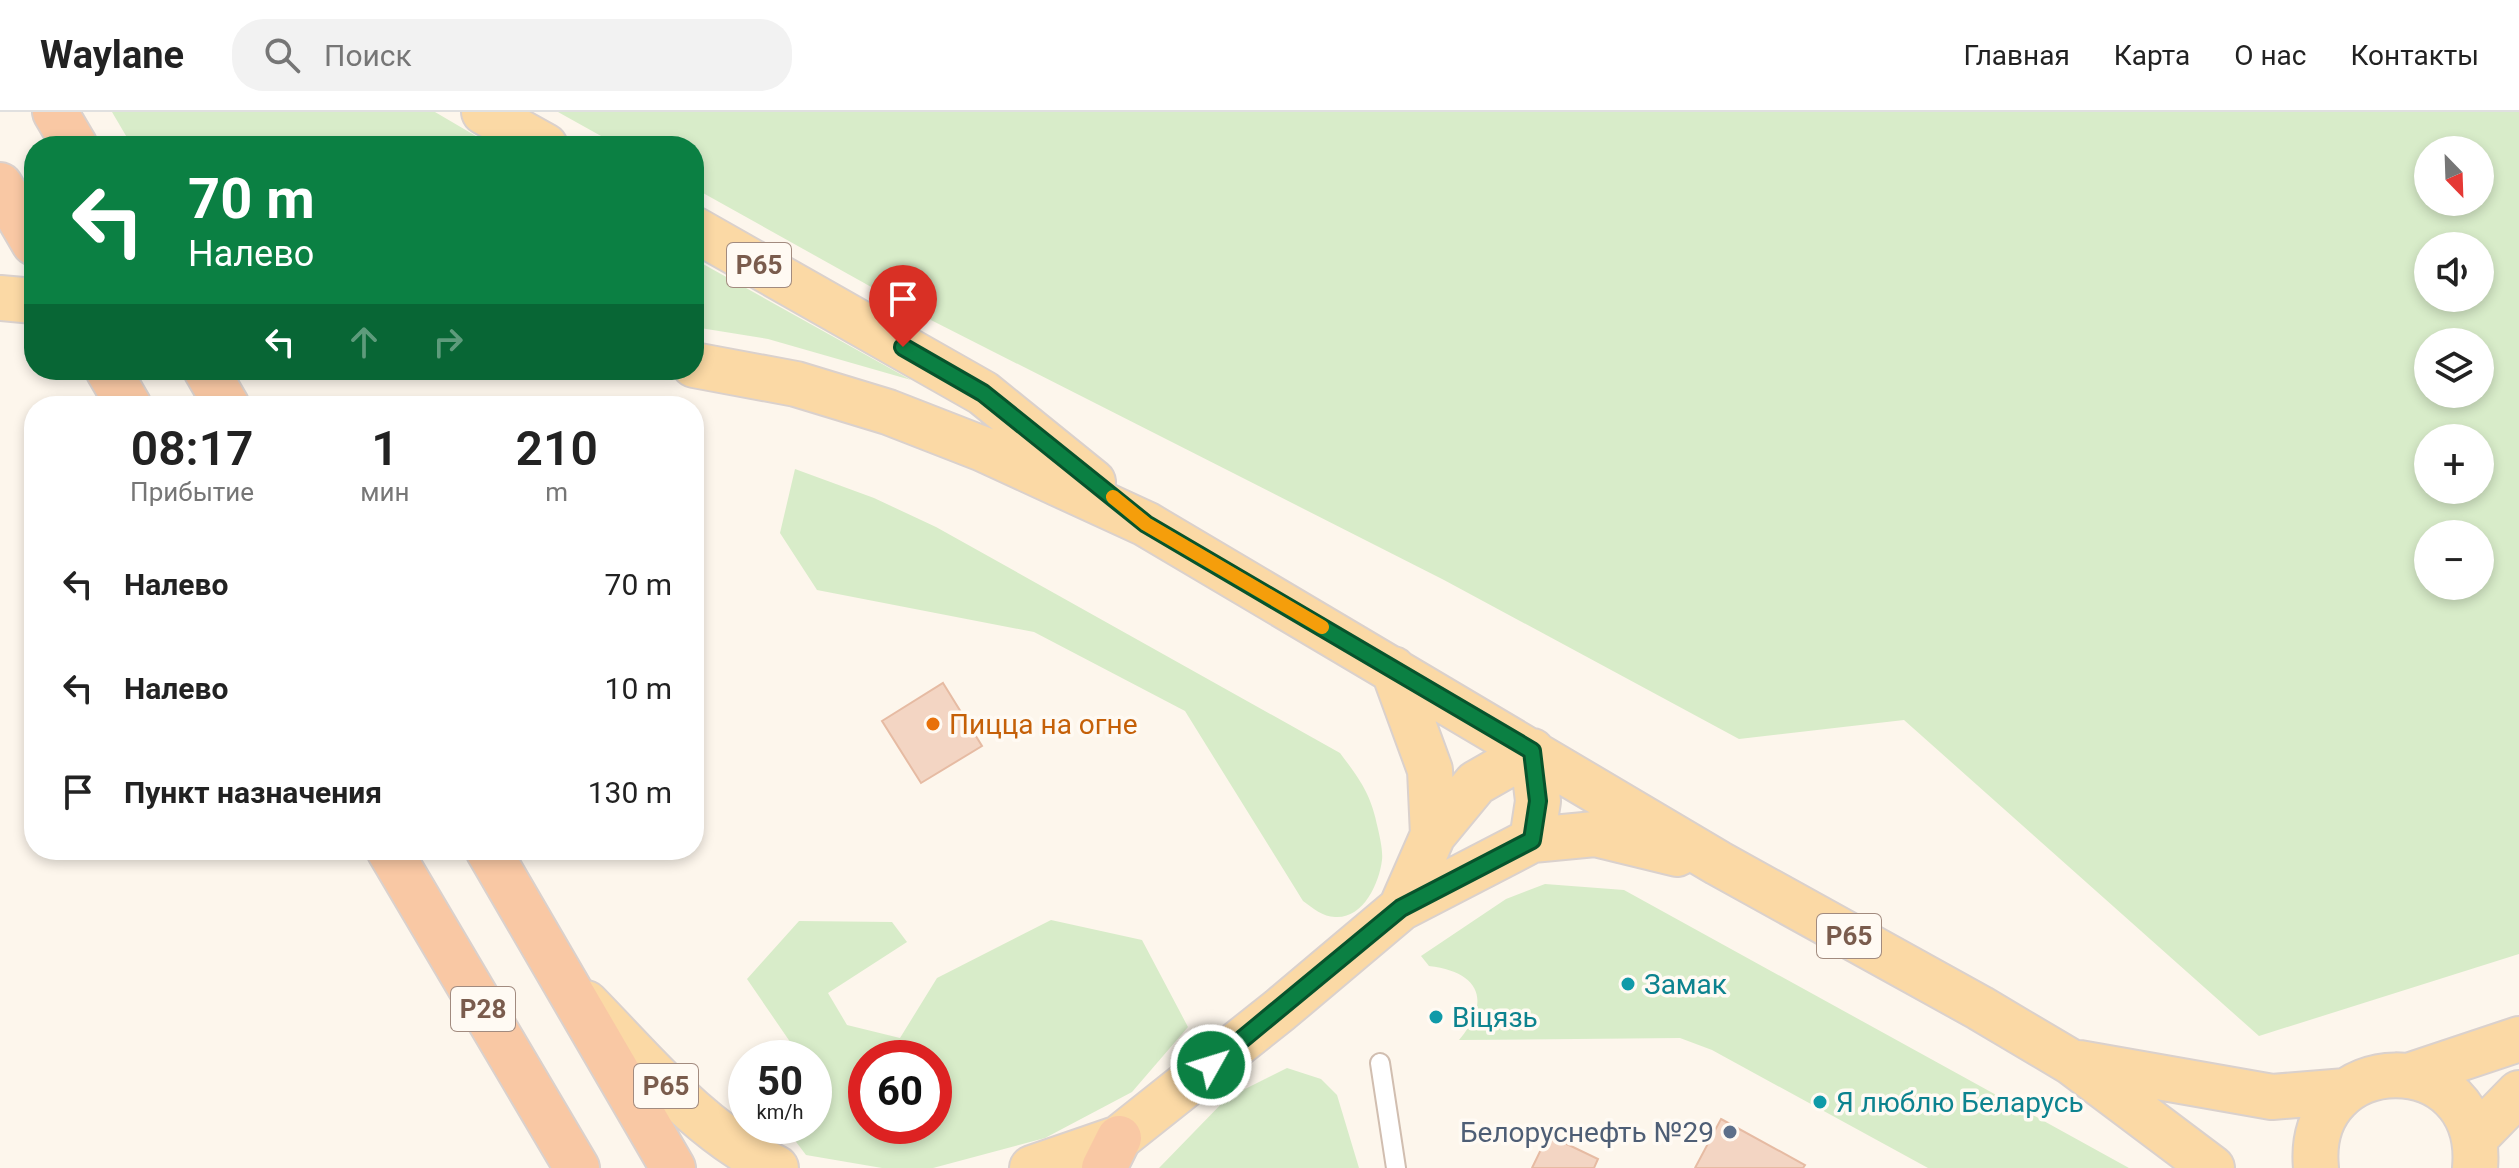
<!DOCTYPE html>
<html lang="ru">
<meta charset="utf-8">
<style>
body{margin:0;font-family:Roboto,sans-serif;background:#f2f2f2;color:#222;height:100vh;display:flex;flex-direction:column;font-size:30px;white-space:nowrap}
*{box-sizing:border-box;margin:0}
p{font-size:26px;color:#767676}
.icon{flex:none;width:44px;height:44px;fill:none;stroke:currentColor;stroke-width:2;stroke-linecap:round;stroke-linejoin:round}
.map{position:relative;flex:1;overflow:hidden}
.drawer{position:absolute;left:24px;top:284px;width:680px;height:464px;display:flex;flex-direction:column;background:#fff;border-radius:32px;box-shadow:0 4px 12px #0003}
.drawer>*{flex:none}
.hud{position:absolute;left:24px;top:24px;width:680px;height:244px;border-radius:32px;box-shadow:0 4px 12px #0003;background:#0b8043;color:#fff;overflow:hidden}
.needle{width:52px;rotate:157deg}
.buttons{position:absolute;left:2414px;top:24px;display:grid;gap:16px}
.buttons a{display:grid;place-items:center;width:80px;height:80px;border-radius:50%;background:#fff;box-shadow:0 4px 12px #0003;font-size:40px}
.speed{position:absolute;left:728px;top:928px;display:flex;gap:16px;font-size:40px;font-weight:700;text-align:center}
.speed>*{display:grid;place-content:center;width:104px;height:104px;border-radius:50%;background:#fff;box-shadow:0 4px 12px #0003;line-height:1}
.speed small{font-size:20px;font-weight:400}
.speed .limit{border:12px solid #d22;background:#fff;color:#111}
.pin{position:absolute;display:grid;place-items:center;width:68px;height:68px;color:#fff;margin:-82px -34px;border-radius:50% 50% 50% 0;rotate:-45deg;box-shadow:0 0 8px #0007}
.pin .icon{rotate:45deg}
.me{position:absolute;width:88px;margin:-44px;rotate:51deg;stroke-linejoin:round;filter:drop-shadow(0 0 6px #0008)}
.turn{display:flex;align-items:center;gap:28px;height:168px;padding:0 32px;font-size:36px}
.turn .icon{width:104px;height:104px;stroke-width:2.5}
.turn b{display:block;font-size:56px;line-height:68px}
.lanes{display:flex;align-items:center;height:76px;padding:0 32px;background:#0003;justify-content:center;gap:40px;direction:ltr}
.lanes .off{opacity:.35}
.eta{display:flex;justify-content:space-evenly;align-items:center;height:136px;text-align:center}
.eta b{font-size:48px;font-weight:600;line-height:56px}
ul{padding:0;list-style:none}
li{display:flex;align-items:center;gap:24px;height:104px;padding:0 32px}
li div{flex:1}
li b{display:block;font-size:30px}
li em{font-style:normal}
header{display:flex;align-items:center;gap:48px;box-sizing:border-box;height:112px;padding:0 40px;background:#fff;border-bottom:2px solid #e0e0e0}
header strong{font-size:38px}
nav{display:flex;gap:44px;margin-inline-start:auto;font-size:28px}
.search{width:560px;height:72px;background:#f2f2f2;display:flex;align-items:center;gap:20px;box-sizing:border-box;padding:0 28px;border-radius:32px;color:#767676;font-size:30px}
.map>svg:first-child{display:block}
.green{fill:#d8ecc9;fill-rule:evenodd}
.building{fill:#f3d5c3;stroke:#e6bba3;stroke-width:2}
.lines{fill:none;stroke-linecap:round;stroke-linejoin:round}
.service-casing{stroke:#d1beb0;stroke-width:22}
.primary-casing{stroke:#dad1cd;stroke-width:48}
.trunk-casing{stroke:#dad1cd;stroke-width:48}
.service{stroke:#fff;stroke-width:18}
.primary{stroke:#fbd9a5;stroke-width:44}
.trunk{stroke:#f9c8a4;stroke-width:44}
.route-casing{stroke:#07532c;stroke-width:20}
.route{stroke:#0b8043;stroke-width:14}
.slow{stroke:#f59e0b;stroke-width:14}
.food-dot{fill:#e8710a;stroke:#fffaf3;stroke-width:3}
.culture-dot{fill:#0f9aa8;stroke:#fffaf3;stroke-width:3}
.service-dot{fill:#5c6f8a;stroke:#fffaf3;stroke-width:3}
.labels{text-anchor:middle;stroke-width:7;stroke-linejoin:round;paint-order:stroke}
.shield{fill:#fffaf3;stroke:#a28b7f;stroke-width:2}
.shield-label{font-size:26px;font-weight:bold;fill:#7a5c4d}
.food-label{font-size:28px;fill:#c56008;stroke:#fffaf3;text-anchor:start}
.culture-label{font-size:28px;fill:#0d838f;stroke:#fffaf3;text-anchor:start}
.service-label{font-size:28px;fill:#4e5e75;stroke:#fffaf3;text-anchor:end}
</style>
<header>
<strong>Waylane</strong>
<div class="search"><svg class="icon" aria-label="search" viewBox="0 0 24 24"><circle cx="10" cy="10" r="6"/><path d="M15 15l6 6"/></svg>Поиск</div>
<nav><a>Главная</a><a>Карта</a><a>О нас</a><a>Контакты</a></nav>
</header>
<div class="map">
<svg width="2519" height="1056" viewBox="0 0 2519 1056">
<rect width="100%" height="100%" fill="#fdf6ec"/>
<path class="green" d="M112 0H435L493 34H132Z
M558 0H2519V842L2259 924 1904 608 1739 627 1444 468 925 205 694 76V34H619ZM2480 38V90H2428V38ZM2428 134H2480V186H2428ZM2428 230H2480V282H2428ZM2480 326V378H2428V326ZM2480 422V474H2428V422Z
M694 147 911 268 768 227 694 215Z
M795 357 874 386 936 415 1340 641C1361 669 1371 682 1378 717 1380 726 1383 739 1382 748 1379 772 1363 807 1335 805 1323 805 1313 796 1303 789L1185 599 1034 520 817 478 780 421Z
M1545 772 1624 778 2129 1056H1928L1712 938 1680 926 1459 928C1492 889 1480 860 1429 854L1421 844 1506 787Z
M1051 808 1142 828 1188 915 1132 980 1045 1026 933 1056H882L806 1043 784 1014H814V946H793L797 940 747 867 799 809 892 810 907 830 828 881 847 913 900 926 937 866ZM866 946H934V1014H866Z
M1287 956 1321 967 1337 983 1359 1056H1159L1227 986Z"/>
<path class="building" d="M943 571 982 634 921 671 882 609Z
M1721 1007 1805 1053 1803 1056H1695Z
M1548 1023 1598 1047 1594 1056H1532Z"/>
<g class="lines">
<g class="service-casing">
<path id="service" d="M1380 951 1396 1056"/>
</g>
<g class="primary-casing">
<path id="primary" d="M484 0 545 34
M694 117 983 281 1093 370
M0 186 34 189
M694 253 796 272 888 300 983 337 1146 412 1718 751 1980 896 2071 950 2212 1056
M1393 557 1430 658 1433 723
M1532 639 1538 689 1532 728
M1401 796 1433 723 1476 671 1532 639
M586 891C645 951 699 1019 776 1056
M2079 951 2272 985 2346 979
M2411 963 2519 927
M2475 1026 2519 981
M1032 1056 1119 1026 1280 898 1401 796 1532 728 1595 722 1677 742
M2316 1056C2304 934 2486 931 2475 1056"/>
</g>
<g class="trunk-casing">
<path id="trunk" d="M55 0 75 34
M0 73 34 131
M108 258 129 294
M206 258 227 294
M389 738 577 1056
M488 738 673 1056
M1104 1056 1119 1026"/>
</g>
<use href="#service" class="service"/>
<use href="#primary" class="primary"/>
<use href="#trunk" class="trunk"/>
</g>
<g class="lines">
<g class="route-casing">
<path id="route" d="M903 235 983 281 1146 412 1532 639 1538 689 1532 728 1401 796 1211 953"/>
</g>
<use href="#route" class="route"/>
<path class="slow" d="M1113 385 1146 412 1322 515"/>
</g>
<circle class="food-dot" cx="933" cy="612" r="8"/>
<g class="culture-dot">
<circle cx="1628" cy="872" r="8"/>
<circle cx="1436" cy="905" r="8"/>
<circle cx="1820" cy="990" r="8"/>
</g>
<circle class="service-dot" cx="1730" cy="1020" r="8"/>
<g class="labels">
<g class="shield">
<rect x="727" y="131" width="64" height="44" rx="6"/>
<rect x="1817" y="802" width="64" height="44" rx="6"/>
<rect x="451" y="875" width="64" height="44" rx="6"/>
<rect x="634" y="952" width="64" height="44" rx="6"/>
</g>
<g class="shield-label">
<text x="759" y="162">Р65</text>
<text x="1849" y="833">Р65</text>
<text x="483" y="906">Р28</text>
<text x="666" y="983">Р65</text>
</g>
<g class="food-label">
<text x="949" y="622">Пицца на огне</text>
</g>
<g class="culture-label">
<text x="1644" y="882">Замак</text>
<text x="1452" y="915">Віцязь</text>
<text x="1836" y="1000">Я люблю Беларусь</text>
</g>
<g class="service-label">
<text x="1714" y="1030">Белоруснефть №29</text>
</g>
</g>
</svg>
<div class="buttons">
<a><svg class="needle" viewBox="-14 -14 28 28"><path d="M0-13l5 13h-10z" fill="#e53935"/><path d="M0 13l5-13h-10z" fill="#767676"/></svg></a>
<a><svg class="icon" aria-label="sound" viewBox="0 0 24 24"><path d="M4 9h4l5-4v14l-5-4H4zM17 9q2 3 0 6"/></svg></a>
<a><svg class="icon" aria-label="layers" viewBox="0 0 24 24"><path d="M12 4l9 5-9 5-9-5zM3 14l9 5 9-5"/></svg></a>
<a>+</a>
<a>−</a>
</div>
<div class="speed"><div>50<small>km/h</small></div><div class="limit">60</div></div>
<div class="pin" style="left:903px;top:235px;background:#d93025"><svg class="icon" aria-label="arrive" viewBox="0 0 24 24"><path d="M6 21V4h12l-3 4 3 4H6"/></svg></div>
<svg class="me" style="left:1211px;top:953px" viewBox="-20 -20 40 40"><circle r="17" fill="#0b8043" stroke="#fff" stroke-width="3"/><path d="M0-11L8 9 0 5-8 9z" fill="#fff"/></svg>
<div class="hud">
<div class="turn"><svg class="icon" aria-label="left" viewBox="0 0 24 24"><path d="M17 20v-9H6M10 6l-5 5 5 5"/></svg><div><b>70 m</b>Налево</div></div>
<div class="lanes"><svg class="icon" aria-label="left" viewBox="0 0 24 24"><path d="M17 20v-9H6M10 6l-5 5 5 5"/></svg><svg class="icon off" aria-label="ahead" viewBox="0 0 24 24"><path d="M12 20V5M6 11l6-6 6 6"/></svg><svg class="icon off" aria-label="right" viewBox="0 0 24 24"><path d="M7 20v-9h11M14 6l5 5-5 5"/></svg></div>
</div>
<section class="drawer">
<div class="eta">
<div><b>08:17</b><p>Прибытие</p></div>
<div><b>1</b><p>мин</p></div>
<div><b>210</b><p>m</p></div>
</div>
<ul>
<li><svg class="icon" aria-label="left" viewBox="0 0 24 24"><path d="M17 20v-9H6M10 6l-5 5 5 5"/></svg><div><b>Налево</b></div><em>70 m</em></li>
<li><svg class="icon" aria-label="left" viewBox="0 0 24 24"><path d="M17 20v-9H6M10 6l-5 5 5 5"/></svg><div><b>Налево</b></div><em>10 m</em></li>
<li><svg class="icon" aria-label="arrive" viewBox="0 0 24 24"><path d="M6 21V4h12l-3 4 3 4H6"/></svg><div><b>Пункт назначения</b></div><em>130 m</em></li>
</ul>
</section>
</div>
